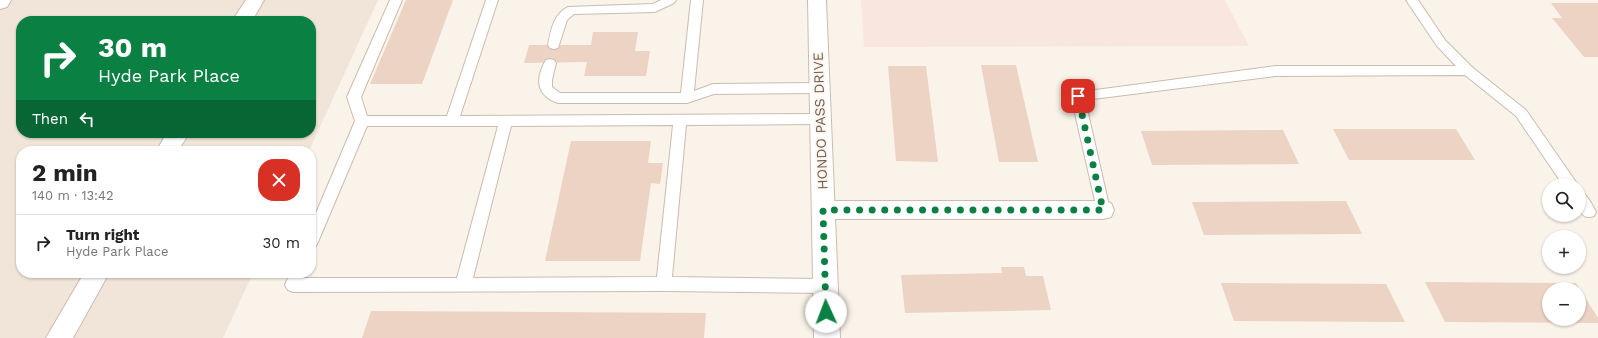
<!DOCTYPE html>
<meta charset="utf-8">
<style>
body{margin:0;font-family:"Work Sans",sans-serif;background:#f2f2f2;color:#222;height:100vh;display:flex;flex-direction:column;font-size:15px;white-space:nowrap}
*{box-sizing:border-box;margin:0}
p{font-size:13px;color:#767676}
.icon{flex:none;width:22px;height:22px;fill:none;stroke:currentColor;stroke-width:2;stroke-linecap:round;stroke-linejoin:round}
.map{position:relative;flex:1;overflow:hidden}
.details{position:absolute;left:16px;top:146px;width:300px;height:132px;display:flex;flex-direction:column;background:#fff;border-radius:16px;box-shadow:0 1px 3px #0004}
.details>*{flex:none}
.banner{position:absolute;left:16px;top:16px;width:300px;height:122px;border-radius:16px;box-shadow:0 1px 3px #0004;background:#0b8043;color:#fff;overflow:hidden}
.tools{position:absolute;left:1542px;top:178px;display:grid;gap:8px}
.tools a{display:grid;place-items:center;width:44px;height:44px;border-radius:50%;background:#fff;box-shadow:0 1px 3px #0004;font-size:20px}
.pin{position:absolute;display:grid;place-items:center;width:34px;height:34px;color:#fff;margin:-17px;border-radius:8px;box-shadow:0 2px 6px #0006}
.me{position:absolute;width:44px;margin:-22px;rotate:358deg;stroke-linejoin:round;filter:drop-shadow(0 0 3px #0008)}
.turn{display:flex;align-items:center;gap:14px;height:84px;padding:0 16px;font-size:18px}
.turn .icon{width:52px;height:52px;stroke-width:2.5}
.turn b{display:block;font-size:28px;line-height:34px}
.then{display:flex;align-items:center;height:38px;padding:0 16px;background:#0003;gap:8px;font-size:15px}
.round{display:grid;place-items:center;flex:none;width:42px;height:42px;border-radius:16px;background:#f2f2f2}
.summary{display:flex;align-items:center;justify-content:space-between;height:68px;padding:0 16px}
h1{font-size:24px;font-weight:700;line-height:30px}
ul{padding:0;list-style:none}
li{display:flex;align-items:center;gap:12px;height:56px;padding:0 16px;border-top:1px solid #e0e0e0}
li div{flex:1}
li b{display:block;font-size:15px}
li em{font-style:normal}
.map>svg:first-child{display:block}
.residential{fill:#f1e5d9;fill-rule:evenodd}
.commercial{fill:#f9e6df}
.building{fill:#ecd3c4;fill-rule:evenodd}
.lines{fill:none;stroke-linecap:round;stroke-linejoin:round}
.lane-casing{stroke:#cbbbb0;stroke-width:2}
.street-casing{stroke:#cbbbb0;stroke-width:2}
.secondary-casing{stroke:#cdbcae;stroke-width:2}
.lane{fill:#fff;fill-rule:evenodd}
.street{fill:#fff;fill-rule:evenodd}
.secondary{fill:#fff;fill-rule:evenodd}
.route{stroke:#0b8043;stroke-width:7;stroke-dasharray:0 12.6}
.labels{text-anchor:middle;stroke-width:4;stroke-linejoin:round;paint-order:stroke}
.street-label{font-size:14px;fill:#725b50;stroke:#fdf7ef}
</style>
<div class="map">
<svg width="1598" height="338" viewBox="0 0 1598 338">
<rect width="100%" height="100%" fill="#faf3e9"/>
<path class="residential" d="M0 0H378L309 151H21V273H253L223 338H0ZM21 21H311V133H21Z"/>
<path class="commercial" d="M861 0H1225L1249 46 864 47Z"/>
<path class="building" d="M406 0H453L422 84H370Z
M1551 3H1598V57H1584L1552 18H1562Z
M593 32H638L635 51H650L646 76H584L587 62 524 63 529 45H591Z
M981 65H1016L1038 162H999Z
M888 66H926L938 162 896 161Z
M1333 129H1456L1475 160H1349Z
M1283 130 1299 164 1152 165 1141 131Z
M571 141H651L648 163H663L660 184 651 183 640 261H545Z
M1346 201 1362 234 1204 235 1192 202Z
M1001 267H1024L1026 276H1043L1051 310 905 313 901 275 1002 273Z
M1425 282 1576 283 1598 318V323L1445 322ZM1549 289H1579V319H1549Z
M1221 283 1386 284 1405 322 1234 321Z
M371 311 706 313 704 338H362Z"/>
<g class="lines">
<g class="lane-casing">
<path id="lane" d="M390 0H402L361 97 367 116H447L486 0H498L460 116 820 114 825 115 827 119 825 123 820 124 686 125 672 277 825 279 830 281 833 286 830 291 825 293 664 291 293 292 288 290 285 285 290 273H306L303 278H457L498 126H367L318 242 316 246 311 248V225L355 121 347 97ZM673 125 657 277 473 278 511 126Z
M661 0H676L674 3 655 12 574 14 567 20 558 48 554 49 550 48 548 45C551 30 553 15 568 7L653 4Z
M691 0H703L694 91 713 84 819 83 824 85 825 88 824 91 819 93 714 94 687 103H558C536 96 535 78 546 60L550 59 554 60 556 63 552 80V87L560 93H681Z
M1406 0H1418L1445 40 1473 68 1526 110 1578 185H1563L1516 116 1465 75 1275 76 1085 100 1110 210 1108 214 1103 216 1098 214 1071 96 1073 93 1275 66H1456L1437 46Z
M1579 191C1587 194 1592 204 1596 212L1594 216C1578 222 1579 202 1579 191Z"/>
</g>
<g class="street-casing">
<path id="street" d="M0 0H11L7 7 0 9Z
M246 0H264L252 21H232Z
M167 133H189L178 151H156Z
M823 201H1103L1111 203 1114 210 1111 217 1103 219H823L815 217 812 210 815 203Z
M84 273H109L73 338H46Z"/>
</g>
<g class="secondary-casing">
<path id="secondary" d="M808 0H826L840 338H814Z"/>
</g>
<use href="#lane" class="lane"/>
<use href="#street" class="street"/>
<use href="#secondary" class="secondary"/>
</g>
<g class="lines">
<path class="route" d="M826 312 823 210H1103L1078 96"/>
</g>
<g class="labels">
<g class="street-label">
<text transform="translate(820 121) rotate(-92)" y="5">HONDO PASS DRIVE</text>
</g>
</g>
</svg>
<div class="tools">
<a><svg class="icon" aria-label="search" viewBox="0 0 24 24"><circle cx="10" cy="10" r="6"/><path d="M15 15l6 6"/></svg></a>
<a>+</a>
<a>−</a>
</div>
<div class="pin" style="left:1078px;top:96px;background:#d93025"><svg class="icon" aria-label="arrive" viewBox="0 0 24 24"><path d="M6 21V4h12l-3 4 3 4H6"/></svg></div>
<svg class="me" style="left:826px;top:312px" viewBox="-20 -20 40 40"><circle r="19" fill="#fff"/><path d="M0-13L10 11 0 6-10 11z" fill="#0b8043"/></svg>
<div class="banner">
<div class="turn"><svg class="icon" aria-label="right" viewBox="0 0 24 24"><path d="M7 20v-9h11M14 6l5 5-5 5"/></svg><div><b>30 m</b>Hyde Park Place</div></div>
<div class="then">Then<svg class="icon" aria-label="left" viewBox="0 0 24 24"><path d="M17 20v-9H6M10 6l-5 5 5 5"/></svg></div>
</div>
<section class="details">
<div class="summary"><div><h1>2 min</h1><p>140 m · 13:42</p></div><a class="round" style="background:#d93025;color:#fff"><svg class="icon" aria-label="close" viewBox="0 0 24 24"><path d="M6 6l12 12M18 6L6 18"/></svg></a></div>
<ul>
<li><svg class="icon" aria-label="right" viewBox="0 0 24 24"><path d="M7 20v-9h11M14 6l5 5-5 5"/></svg><div><b>Turn right</b><p>Hyde Park Place</p></div><em>30 m</em></li>
</ul>
</section>
</div>
